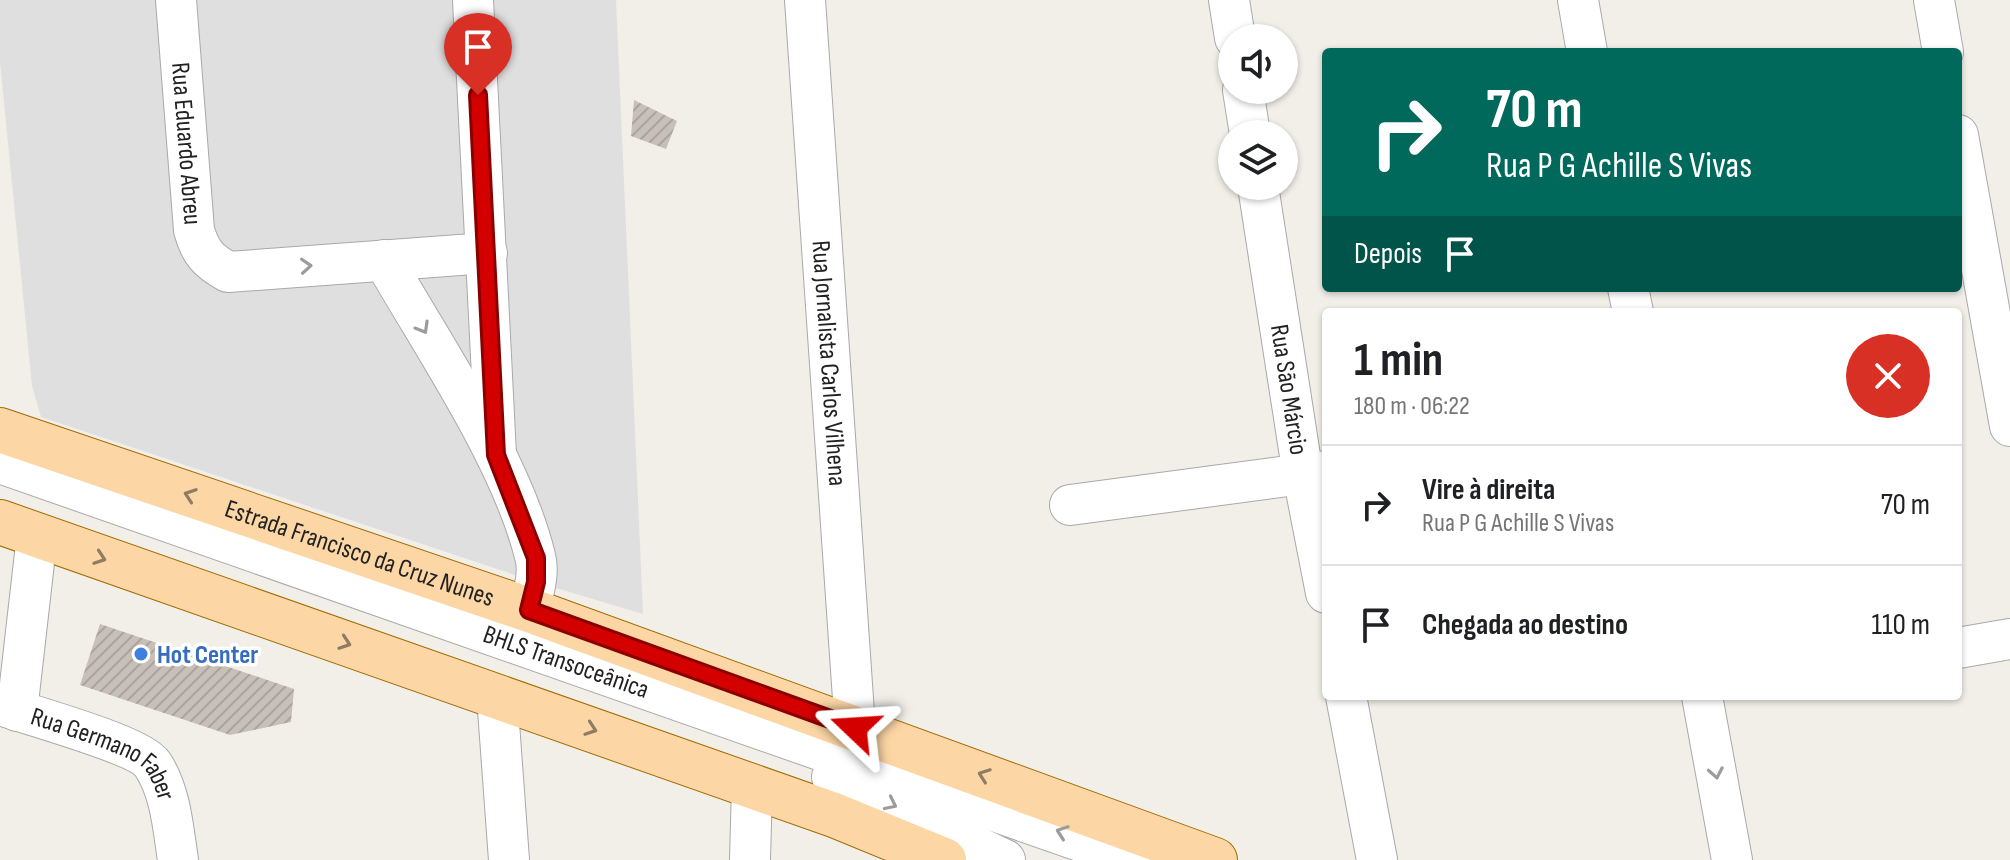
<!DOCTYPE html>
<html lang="pt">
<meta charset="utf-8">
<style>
body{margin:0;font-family:"Sofia Sans Condensed",sans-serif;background:#f2f2f2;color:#202124;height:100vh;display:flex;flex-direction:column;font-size:30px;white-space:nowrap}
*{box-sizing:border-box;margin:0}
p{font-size:26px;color:#757577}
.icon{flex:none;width:44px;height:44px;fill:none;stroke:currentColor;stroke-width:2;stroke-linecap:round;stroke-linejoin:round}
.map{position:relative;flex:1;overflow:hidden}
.side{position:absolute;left:1322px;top:308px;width:640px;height:392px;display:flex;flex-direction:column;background:#fff;border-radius:8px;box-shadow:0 2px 6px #0004}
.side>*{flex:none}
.guide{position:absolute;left:1322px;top:48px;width:640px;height:244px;border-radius:8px;box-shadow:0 2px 6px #0004;background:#00695c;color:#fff;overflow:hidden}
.tools{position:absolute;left:1218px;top:24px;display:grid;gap:16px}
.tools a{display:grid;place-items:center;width:80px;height:80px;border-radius:50%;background:#fff;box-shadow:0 2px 6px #0004;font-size:40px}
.pin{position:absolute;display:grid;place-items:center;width:68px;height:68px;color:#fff;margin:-82px -34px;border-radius:50% 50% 50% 0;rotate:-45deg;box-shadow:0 0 8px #0007}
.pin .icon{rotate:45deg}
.me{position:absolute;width:88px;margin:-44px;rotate:290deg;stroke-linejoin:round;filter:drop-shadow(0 0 6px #0008)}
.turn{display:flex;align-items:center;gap:28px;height:168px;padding:0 32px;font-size:36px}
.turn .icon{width:104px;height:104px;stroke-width:2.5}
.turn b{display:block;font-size:56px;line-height:68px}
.then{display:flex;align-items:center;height:76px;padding:0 32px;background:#0003;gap:16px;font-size:30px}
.round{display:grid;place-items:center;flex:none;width:84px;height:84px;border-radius:42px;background:#f2f2f2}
.overview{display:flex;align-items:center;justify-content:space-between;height:136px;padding:0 32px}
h1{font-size:48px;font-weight:700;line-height:60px}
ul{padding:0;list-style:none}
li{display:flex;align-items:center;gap:24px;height:120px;padding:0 32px;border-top:2px solid #e0e0e0}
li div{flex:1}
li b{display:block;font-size:30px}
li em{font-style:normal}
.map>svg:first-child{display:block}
.residential{fill:#e0dfdf}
.building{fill:url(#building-hatch)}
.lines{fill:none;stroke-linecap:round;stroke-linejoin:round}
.minor-casing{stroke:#a9a9a9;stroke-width:42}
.major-casing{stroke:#a06b00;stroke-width:46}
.minor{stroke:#fff;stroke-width:40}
.major{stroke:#fcd6a4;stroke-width:44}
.oneway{stroke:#9c9c9c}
.oneway2{stroke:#8f7c63}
.route-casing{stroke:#8a0000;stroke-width:20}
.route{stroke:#d40000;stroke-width:14}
.shop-dot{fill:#3f7fe0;stroke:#fff;stroke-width:3}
.labels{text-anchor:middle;stroke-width:7;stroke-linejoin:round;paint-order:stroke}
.street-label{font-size:26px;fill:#222;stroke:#fff}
.shop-label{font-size:26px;font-weight:bold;fill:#366cbe;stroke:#fff;text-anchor:start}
</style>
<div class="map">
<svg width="2010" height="860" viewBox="0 0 2010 860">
<defs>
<pattern id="building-hatch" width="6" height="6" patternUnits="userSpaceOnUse" patternTransform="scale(2)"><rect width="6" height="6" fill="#c7bfb8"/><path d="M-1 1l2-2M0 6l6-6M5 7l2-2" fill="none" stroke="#aba49e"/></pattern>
</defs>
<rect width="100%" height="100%" fill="#f2efe9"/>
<path class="residential" d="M0 0H616L643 614 536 582 41 417 32 386 0 62Z"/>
<path class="building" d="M634 100 677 121 666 149 631 136Z
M100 624 294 689 291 722 230 735 80 685Z"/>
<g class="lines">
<g class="minor-casing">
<g id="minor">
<path id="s1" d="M176 0 194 230C200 252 208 261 228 272L487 253"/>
<path d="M473 0 496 455"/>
<path id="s2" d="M805 0 855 728"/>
<path d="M1229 0 1235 38"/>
<path d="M1578 0 1587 52"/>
<path d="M1934 0 1943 52"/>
<path d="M1243 90 1250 134"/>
<path d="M1958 135 2010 426"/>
<path id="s3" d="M1258 186 1303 475 1326 593"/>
<path d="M384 260C434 348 511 459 535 556 540 574 533 593 529 610"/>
<path d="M1628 288 1633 312"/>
<path id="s4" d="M0 463 1134 860"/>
<path d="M1070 505 1326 471"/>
<path d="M1958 648 2010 639"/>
<path d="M497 696 509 860"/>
<path d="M1346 696 1377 860"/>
<path d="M1702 696 1732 860"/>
<path id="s5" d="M0 705C29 715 140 745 153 765 171 793 173 828 178 860"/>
<path d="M17 711 37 536"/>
<path d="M832 777 1005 860"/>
<path d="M750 860 752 786"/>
</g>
</g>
<g class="major-casing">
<g id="major">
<path id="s6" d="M0 430 529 610 1215 860"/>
<path d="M0 522 834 815 944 860"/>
</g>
</g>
<use href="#minor" class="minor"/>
<use href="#major" class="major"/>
</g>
<defs><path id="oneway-chevron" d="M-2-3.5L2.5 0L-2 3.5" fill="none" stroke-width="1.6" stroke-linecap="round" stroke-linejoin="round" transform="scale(2)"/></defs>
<g class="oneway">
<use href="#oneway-chevron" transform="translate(306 266) rotate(-4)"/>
<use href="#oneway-chevron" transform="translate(423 328) rotate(60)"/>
<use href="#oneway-chevron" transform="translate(1716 773) rotate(80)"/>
<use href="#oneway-chevron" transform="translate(891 804) rotate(26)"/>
<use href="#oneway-chevron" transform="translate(1062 832) rotate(-160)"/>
</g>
<g class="oneway2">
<use href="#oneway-chevron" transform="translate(190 495) rotate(-161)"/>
<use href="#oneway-chevron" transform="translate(100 558) rotate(19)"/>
<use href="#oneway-chevron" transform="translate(345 643) rotate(19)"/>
<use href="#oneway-chevron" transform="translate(591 729) rotate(19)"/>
<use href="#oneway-chevron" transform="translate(984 775) rotate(-160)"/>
</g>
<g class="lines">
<g class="route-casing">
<path id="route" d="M478 95 496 455 536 558V582L529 610 855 728"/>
</g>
<use href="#route" class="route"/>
</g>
<circle class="shop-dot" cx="141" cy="654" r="8"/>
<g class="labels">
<g class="street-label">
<text dy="9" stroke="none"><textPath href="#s1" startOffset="144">Rua Eduardo Abreu</textPath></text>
<text dy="9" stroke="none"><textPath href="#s2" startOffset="364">Rua Jornalista Carlos Vilhena</textPath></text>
<text dy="9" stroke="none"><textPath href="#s3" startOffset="206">Rua São Márcio</textPath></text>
<text dy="9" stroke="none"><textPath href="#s6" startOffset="380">Estrada Francisco da Cruz Nunes</textPath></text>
<text dy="9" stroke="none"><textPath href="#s4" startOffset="600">BHLS Transoceânica</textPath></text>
<text dy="9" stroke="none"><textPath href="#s5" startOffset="118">Rua Germano Faber</textPath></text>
</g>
<g class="shop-label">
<text x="157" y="663">Hot Center</text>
</g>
</g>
</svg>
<div class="tools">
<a><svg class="icon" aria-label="sound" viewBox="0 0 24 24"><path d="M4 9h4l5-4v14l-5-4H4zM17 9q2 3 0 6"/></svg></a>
<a><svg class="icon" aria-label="layers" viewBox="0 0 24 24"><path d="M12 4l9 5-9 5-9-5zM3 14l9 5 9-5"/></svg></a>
</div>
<div class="pin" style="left:478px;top:95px;background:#d93025"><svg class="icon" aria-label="arrive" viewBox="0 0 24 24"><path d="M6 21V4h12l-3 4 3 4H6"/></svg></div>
<svg class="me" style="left:855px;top:728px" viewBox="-20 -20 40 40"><path d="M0-17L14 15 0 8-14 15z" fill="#d40000" stroke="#fff" stroke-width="4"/></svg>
<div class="guide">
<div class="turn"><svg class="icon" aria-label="right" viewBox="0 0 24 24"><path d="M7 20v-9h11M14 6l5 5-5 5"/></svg><div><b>70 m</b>Rua P G Achille S Vivas</div></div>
<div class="then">Depois<svg class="icon" aria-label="arrive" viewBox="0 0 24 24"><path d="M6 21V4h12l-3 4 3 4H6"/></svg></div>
</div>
<section class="side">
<div class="overview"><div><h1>1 min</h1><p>180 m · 06:22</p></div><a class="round" style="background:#d93025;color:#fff"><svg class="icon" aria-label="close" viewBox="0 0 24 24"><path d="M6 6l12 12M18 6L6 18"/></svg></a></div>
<ul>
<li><svg class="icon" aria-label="right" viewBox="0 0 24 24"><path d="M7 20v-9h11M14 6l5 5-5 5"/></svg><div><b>Vire à direita</b><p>Rua P G Achille S Vivas</p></div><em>70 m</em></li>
<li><svg class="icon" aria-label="arrive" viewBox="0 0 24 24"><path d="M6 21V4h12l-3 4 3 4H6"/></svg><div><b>Chegada ao destino</b></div><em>110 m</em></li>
</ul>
</section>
</div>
